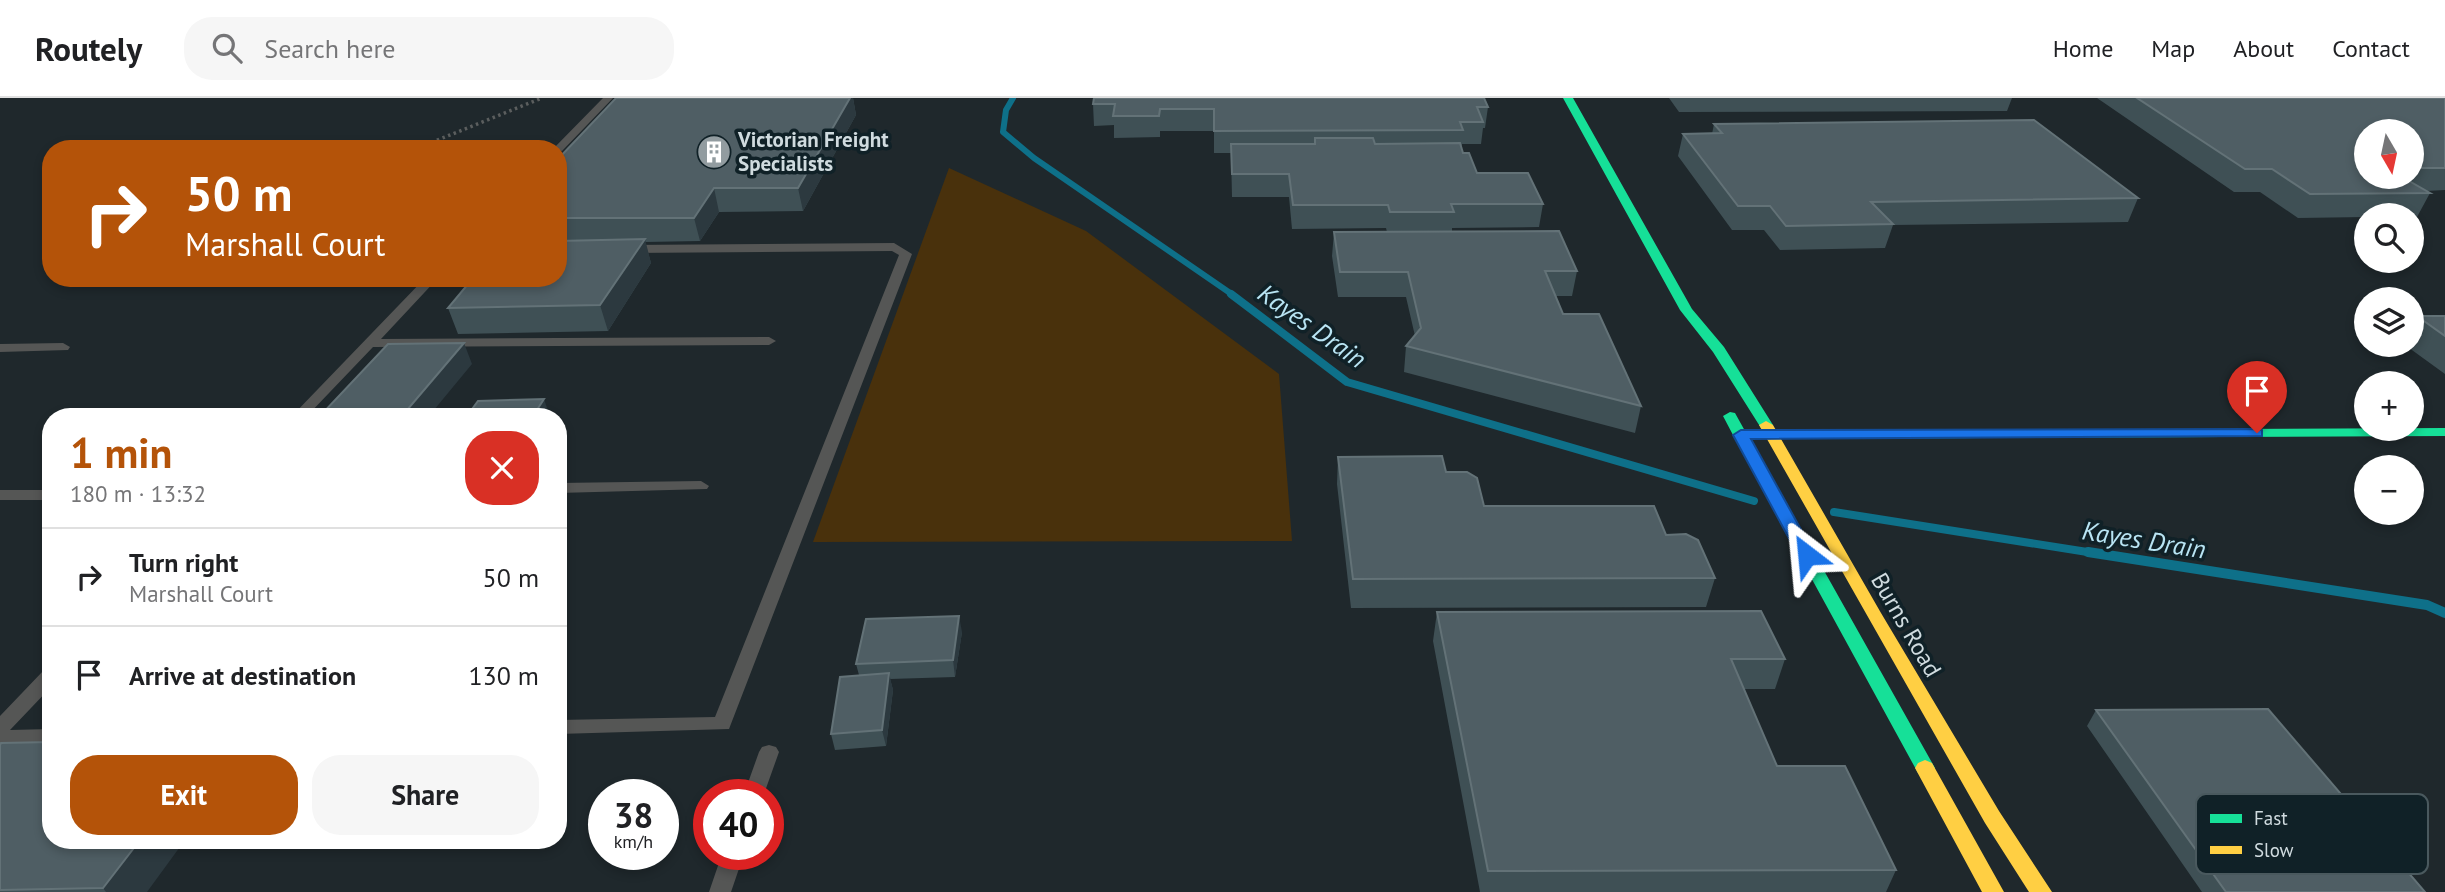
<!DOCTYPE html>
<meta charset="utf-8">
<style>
body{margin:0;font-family:"PT Sans",sans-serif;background:#f6f6f6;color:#202124;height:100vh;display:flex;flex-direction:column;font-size:26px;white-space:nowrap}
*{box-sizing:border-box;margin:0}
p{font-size:23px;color:#757577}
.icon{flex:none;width:38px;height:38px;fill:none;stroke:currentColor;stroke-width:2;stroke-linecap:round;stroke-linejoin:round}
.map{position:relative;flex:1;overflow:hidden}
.side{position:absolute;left:42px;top:310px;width:525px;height:441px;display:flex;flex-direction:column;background:#fff;border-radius:28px;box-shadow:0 4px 10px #0003}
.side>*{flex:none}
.banner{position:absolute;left:42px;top:42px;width:525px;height:147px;border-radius:28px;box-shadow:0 4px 10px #0003;background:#b45309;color:#fff;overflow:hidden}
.needle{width:46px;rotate:171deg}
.controls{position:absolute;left:2354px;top:21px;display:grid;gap:14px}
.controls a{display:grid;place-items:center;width:70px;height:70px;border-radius:50%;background:#fff;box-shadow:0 4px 10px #0003;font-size:35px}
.speed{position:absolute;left:588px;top:681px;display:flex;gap:14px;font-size:35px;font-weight:700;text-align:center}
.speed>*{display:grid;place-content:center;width:91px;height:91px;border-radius:50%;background:#fff;box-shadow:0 4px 10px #0003;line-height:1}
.speed small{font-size:18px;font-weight:400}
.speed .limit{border:10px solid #d22;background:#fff;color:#111}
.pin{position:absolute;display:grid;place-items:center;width:60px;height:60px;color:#fff;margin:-72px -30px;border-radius:50% 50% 50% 0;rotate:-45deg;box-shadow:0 0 7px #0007}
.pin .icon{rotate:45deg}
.me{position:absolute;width:77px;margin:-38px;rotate:331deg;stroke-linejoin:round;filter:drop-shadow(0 0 5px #0008)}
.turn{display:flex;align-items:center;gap:24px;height:147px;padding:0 28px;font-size:32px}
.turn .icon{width:91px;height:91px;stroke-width:2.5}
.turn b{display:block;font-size:49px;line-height:60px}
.round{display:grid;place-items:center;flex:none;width:74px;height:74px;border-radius:28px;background:#f6f6f6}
.overview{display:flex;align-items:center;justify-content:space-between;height:119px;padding:0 28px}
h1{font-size:42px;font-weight:700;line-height:52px;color:#b45309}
.action{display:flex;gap:14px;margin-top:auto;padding:14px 28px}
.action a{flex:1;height:80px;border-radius:28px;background:#b45309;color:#fff;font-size:28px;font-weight:700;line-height:80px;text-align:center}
.action a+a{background:#f6f6f6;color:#202124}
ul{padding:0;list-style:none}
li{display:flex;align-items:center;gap:21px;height:98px;padding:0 28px;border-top:2px solid #e0e0e0}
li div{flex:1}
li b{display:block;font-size:26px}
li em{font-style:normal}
header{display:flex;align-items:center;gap:42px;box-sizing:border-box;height:98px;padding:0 35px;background:#fff;border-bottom:2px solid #e0e0e0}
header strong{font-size:33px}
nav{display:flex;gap:38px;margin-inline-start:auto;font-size:24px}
.search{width:490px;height:63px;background:#f6f6f6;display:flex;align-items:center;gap:18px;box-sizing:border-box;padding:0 24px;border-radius:28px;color:#757577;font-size:26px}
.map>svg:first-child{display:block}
.green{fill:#49310c}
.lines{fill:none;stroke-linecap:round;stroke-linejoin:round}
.stream-far2{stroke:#0e7089;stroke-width:6}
.stream-far1{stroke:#0e7089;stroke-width:8}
.stream{stroke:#0e7089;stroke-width:10}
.path{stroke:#5b5e5e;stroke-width:3.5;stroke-dasharray:2.5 3.5;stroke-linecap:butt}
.lane{fill:#555655;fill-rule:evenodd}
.fast{fill:#16e098;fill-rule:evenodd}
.slow{fill:#ffcf43;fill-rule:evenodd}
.wall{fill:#3f5055;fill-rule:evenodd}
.shaded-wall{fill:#2c393f}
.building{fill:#4f5e64;stroke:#637277;stroke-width:2}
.route{fill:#1a73e8;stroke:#114b97;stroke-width:2}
.labels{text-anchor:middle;stroke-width:7;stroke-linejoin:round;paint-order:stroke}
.far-poi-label{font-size:21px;font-weight:bold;fill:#d0dbdf;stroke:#102127;text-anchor:start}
.street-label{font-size:24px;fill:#d0dbdf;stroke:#102127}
.water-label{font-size:26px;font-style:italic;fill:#b9e5f4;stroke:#102127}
.key{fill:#102127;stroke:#4a595e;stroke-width:2}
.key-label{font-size:19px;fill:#d0dbdf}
</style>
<header>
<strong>Routely</strong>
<div class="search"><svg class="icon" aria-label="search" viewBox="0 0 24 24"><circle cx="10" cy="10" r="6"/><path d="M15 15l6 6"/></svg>Search here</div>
<nav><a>Home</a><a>Map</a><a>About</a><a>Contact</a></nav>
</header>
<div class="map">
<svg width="2445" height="794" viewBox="0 0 2445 794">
<rect width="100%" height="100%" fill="#1f282c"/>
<path class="green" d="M949 70 1086 133 1279 276 1292 443 813 444Z"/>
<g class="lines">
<path class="stream-far2" d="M1013 0 1006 12 1003 34 1034 60 1233 197"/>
<path class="stream-far1" d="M1231 196 1347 284 1754 403
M1834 414 2100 456"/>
<path class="stream" d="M2088 454 2427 507 2445 515"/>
<path class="path" d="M396 51 430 45 542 0"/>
<path class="lane" d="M603 0H613L562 53 553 51Z
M894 145 912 156 729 631 558 636V622L715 619 899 157 892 153 627 155 621 151 627 147Z
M425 180H438L381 241 769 239 776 243 769 247 373 249 307 318H292Z
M63 245 70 249 68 252 0 254V246Z
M701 383 709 388 707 391 558 395V385Z
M0 392H51V402H0Z
M51 571V589L10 632 51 631V645L0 646V618L44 572Z
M769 647 776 649 779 654 764 696H744L759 654 762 649Z
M722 756H744L731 794H709Z"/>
<path class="fast" d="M1563 0H1573L1692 211 1724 249 1773 327 1771 330H1761L1713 254 1680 212Z
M1730 314 1735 315 1745 333 2445 330V338L1750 341 1935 670 1932 675 1925 678 1918 675 1733 337 1723 318Z"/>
<path class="slow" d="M1766 323 1773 327 1881 515 1999 713 2052 794H2029L1985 725 1759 327Z
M1925 662 1932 665 2004 794H1982L1915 670 1918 665Z"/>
</g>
<path class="wall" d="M616 0H853L856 17 803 113 719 114 700 143 645 144 651 165 608 233 458 236 448 210 558 180V61Z
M1669 0H2012L2007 13 1679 14Z
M2097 0H2445V92L2426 93 2430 95 2417 119H2412V117H2366V119L2298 120 2260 94H2234ZM2412 33V79H2366Z
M1093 6 1488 9 1485 30H1483L1481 46H1462L1461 50 1463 55 1477 75 1543 106 1539 129 1452 130V133L1577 173 1572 198H1555L1563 216 1641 308 1635 335 1404 274 1406 248 1415 238 1406 199H1338L1332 158 1334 134H1387L1386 130 1292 131 1289 99H1232L1231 55H1214V33H1160V39L1114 40V27L1094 28Z
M1714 26 2138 100 2128 124 1893 127 1885 150 1780 152 1764 132H1732L1678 58 1683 36H1712Z
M2417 218H2445V276L2405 247H2412V227Z
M1338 359 1446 374 1484 408 1666 437 1715 480 1706 509 1351 510 1337 386Z
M1437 514 1785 561 1775 591H1744L1777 668 1896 772 1886 794H1480L1433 543Z
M962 534 955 579 890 581 893 592 886 648 835 652 831 636 859 577 856 566Z
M2096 612 2425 794H2202L2087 628Z
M0 647 147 794H0Z"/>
<path class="shaded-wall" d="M850 0H853L856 17 803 113 798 90Z
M714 90 719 114 700 143 694 120Z
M645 141 651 165 608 233 600 207Z
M464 245 472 266 429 318H402Z
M544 301 549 316 548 318H533Z
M959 518 962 534 955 579 953 562Z
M889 575 893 592 886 648 882 632Z
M140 742H185L147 794H106L103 790Z"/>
<path class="building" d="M616 0H850L798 90H714L694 120H558V61Z
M1094 0H1484L1488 9H1477L1483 24H1460L1463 32 1214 33V11H1160L1159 18H1113L1115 6H1093Z
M2137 0H2445V70H2412V33H2366V79H2402L2430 95 2310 96 2272 71H2245Z
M2034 22 2138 100 1871 104 1893 126 1786 128 1770 108H1738L1683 36 1722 35 1714 26Z
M1315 40H1373L1375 46 1460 45 1463 55H1469L1477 75H1528L1543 106H1451L1454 114H1390L1388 107H1293L1289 76H1232L1231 46H1315Z
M1559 133 1577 173H1545L1563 216H1599L1641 308 1406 248 1421 230 1408 174H1340L1334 134Z
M645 141 600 207 448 210 473 180H558V143Z
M2417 218H2445V238Z
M464 245 402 318H320L388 246Z
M544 301 533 318H467L478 303Z
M1442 358 1446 374H1467L1477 380 1484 408H1654L1666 437 1686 436 1698 442 1715 480 1353 481 1338 359Z
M1761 513 1785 561H1731L1777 668H1845L1896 772 1488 773 1437 514Z
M959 518 953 562 856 566 866 521Z
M889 575 882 632 831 636 840 579Z
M2268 611 2425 794H2226L2096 612Z
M51 644V742H140L103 790 0 792V647L1 645Z"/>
<path class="route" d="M2257 331 2262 332V338L1751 341 1815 457 1807 462 1798 457 1733 337 1741 332Z"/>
<defs>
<g id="building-disc" transform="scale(1.75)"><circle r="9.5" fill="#929ca0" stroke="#102127"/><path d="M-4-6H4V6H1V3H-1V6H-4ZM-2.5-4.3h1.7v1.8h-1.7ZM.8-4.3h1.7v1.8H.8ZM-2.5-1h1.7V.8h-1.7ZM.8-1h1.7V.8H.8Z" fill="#fff"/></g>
</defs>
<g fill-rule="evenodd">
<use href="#building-disc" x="714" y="54"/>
</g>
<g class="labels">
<g class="far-poi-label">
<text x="738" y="49">Victorian Freight<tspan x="738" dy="24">Specialists</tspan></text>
</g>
<g class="street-label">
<text transform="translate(1906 527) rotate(60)" y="8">Burns Road</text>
</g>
<g class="water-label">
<text transform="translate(1312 228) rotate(35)" y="9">Kayes Drain</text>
<text transform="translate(2144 442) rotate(9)" y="9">Kayes Drain</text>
</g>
</g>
<rect x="2196" y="696" width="232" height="80" rx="10" class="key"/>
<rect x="2210" y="716" width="32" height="9" fill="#16e098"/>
<rect x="2210" y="748" width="32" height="8" fill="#ffcf43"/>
<g class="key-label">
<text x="2254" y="727">Fast</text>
<text x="2254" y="759">Slow</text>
</g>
</svg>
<div class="controls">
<a><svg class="needle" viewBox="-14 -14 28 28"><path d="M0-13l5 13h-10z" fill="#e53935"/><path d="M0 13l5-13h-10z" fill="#757577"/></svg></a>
<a><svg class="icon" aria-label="search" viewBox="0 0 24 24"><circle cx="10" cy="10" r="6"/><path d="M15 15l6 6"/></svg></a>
<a><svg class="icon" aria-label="layers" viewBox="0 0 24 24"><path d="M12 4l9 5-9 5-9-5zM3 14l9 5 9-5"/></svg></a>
<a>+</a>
<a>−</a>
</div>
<div class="speed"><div>38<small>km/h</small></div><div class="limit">40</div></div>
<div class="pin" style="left:2257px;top:335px;background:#d93025"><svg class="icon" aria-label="arrive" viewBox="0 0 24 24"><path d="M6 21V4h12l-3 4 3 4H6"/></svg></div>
<svg class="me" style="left:1807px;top:457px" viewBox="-20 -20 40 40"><path d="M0-17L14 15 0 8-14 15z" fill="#1a73e8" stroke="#fff" stroke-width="4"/></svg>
<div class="banner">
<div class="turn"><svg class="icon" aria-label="right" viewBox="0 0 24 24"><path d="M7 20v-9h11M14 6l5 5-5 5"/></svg><div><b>50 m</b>Marshall Court</div></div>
</div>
<section class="side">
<div class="overview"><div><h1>1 min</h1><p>180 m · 13:32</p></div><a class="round" style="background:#d93025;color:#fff"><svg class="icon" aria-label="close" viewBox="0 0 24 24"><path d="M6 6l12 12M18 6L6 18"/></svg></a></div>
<ul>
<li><svg class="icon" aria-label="right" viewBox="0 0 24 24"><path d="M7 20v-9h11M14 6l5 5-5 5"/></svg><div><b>Turn right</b><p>Marshall Court</p></div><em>50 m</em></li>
<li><svg class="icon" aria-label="arrive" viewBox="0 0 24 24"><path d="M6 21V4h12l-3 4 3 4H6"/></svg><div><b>Arrive at destination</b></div><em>130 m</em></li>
</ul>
<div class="action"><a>Exit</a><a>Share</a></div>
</section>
</div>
